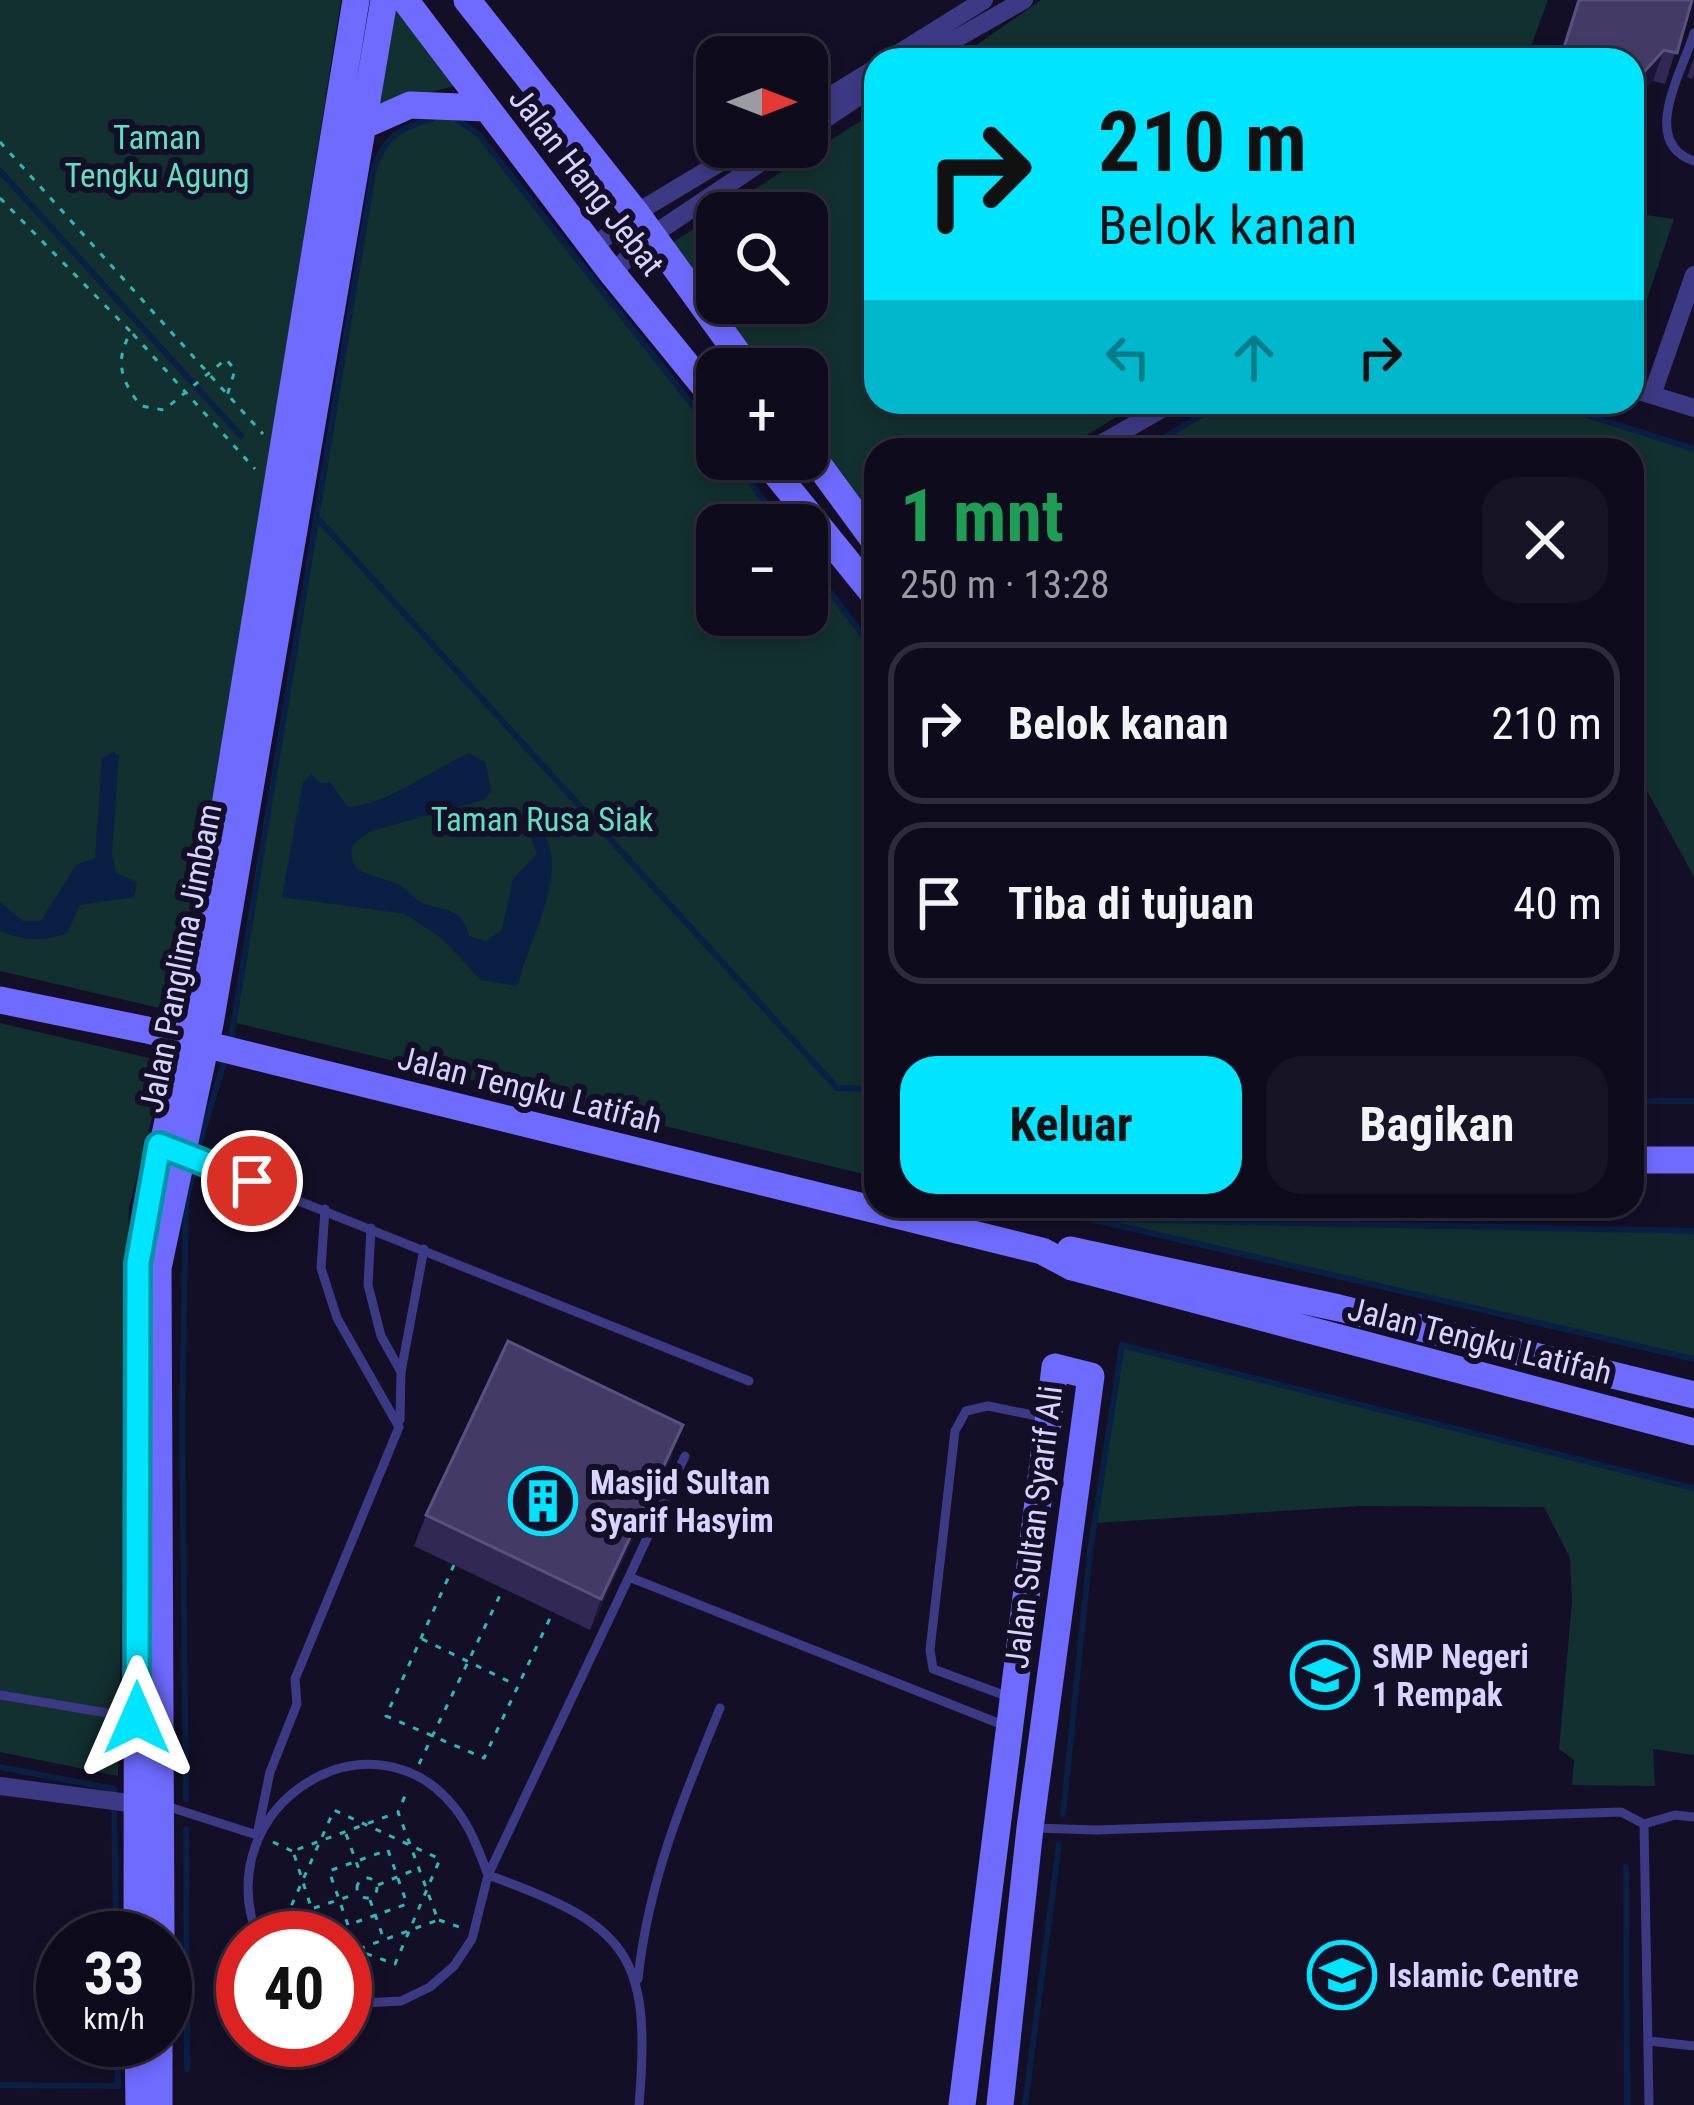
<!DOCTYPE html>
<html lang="id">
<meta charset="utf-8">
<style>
body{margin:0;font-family:"Roboto Condensed",sans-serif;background:#171425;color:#f1f3f6;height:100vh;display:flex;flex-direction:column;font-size:45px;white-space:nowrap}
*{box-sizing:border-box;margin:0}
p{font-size:39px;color:#9b9ba3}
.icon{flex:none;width:66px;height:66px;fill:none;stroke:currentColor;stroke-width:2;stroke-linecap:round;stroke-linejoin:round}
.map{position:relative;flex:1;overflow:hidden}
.sheet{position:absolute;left:864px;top:438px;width:780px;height:780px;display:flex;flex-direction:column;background:#0e0b1c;border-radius:36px;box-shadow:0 6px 18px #0003,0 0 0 3px #2e2b3b}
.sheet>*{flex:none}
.banner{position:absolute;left:864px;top:48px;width:780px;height:366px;border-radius:36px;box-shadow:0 6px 18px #0003,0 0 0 3px #2e2b3b;background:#00e5ff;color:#111;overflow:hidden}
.needle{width:78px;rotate:90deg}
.tools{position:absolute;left:696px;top:36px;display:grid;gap:24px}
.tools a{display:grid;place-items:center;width:132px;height:132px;border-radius:24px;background:#0e0b1c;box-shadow:0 6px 18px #0003,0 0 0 3px #2e2b3b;font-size:60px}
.speed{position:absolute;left:36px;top:1911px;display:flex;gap:24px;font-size:60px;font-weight:700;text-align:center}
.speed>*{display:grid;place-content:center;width:156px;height:156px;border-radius:50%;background:#0e0b1c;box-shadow:0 6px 18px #0003,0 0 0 3px #2e2b3b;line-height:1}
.speed small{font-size:30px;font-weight:400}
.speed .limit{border:18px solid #d22;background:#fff;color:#111}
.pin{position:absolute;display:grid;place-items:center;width:102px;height:102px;color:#fff;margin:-51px;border:6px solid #fff;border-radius:50%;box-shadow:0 3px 12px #0007}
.me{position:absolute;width:132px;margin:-66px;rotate:0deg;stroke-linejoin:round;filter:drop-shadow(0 0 9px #0008)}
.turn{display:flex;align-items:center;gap:42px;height:252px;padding:0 36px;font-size:54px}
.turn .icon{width:156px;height:156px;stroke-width:2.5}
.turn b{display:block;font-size:84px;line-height:102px}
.lanes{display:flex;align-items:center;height:114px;padding:0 36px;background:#0003;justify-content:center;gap:60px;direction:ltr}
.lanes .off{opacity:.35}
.round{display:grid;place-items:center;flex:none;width:126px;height:126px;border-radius:36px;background:#171425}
.summary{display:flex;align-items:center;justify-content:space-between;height:204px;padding:0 36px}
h1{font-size:72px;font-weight:700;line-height:90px;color:#1e9e55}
.button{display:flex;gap:24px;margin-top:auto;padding:24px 36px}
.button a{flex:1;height:138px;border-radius:36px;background:#00e5ff;color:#111;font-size:48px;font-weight:700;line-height:138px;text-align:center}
.button a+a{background:#171425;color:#f1f3f6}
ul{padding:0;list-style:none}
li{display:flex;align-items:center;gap:36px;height:162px;margin:0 24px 18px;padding:0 12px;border:6px solid #2e2b3b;border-radius:36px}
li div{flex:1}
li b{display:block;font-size:45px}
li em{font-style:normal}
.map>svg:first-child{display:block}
.green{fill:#12302f}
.water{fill:#0a1f44}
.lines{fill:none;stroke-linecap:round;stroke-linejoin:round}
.stream{stroke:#0a1f44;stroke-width:6}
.path{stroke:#2fb8b0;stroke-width:3;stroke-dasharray:6 9;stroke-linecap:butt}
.lane{stroke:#3d3a85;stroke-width:9}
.street{stroke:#3d3a85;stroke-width:18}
.secondary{stroke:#6f6bff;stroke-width:27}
.wall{fill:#312854}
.shaded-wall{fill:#1d163a}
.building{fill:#433a66;stroke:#5a527e;stroke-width:3}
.route-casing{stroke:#0095a6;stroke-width:30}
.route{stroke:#00e5ff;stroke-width:21}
.labels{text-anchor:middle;stroke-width:12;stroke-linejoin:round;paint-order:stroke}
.park-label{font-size:33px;fill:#5fe0c0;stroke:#130f26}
.street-label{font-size:33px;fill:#d9d4ff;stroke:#130f26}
.poi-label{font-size:33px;font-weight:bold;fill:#d9d4ff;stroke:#130f26;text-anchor:start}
</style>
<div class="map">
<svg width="1694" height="2105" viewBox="0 0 1694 2105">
<rect width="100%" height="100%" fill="#130f26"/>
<path class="green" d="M0 0H341L181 1013 0 971Z
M1041 0H1548L1526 60H955Z
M395 5 458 85 375 107Z
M876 111V402H1141L1062 450H876V525L807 433V369H759L667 246 717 214V303H807V213H718Z
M434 118 462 120 479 135 715 433 717 459H734L781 525H717V615H807V561L876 654V1177L236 1023 373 172 385 141Z
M1632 213 1674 219 1632 343Z
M1223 402H1549L1694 449V877L1632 763V450H1143Z
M0 1023 166 1062 129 1208 118 1776 0 1752Z
M1086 1218 1694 1231V1359Z
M1122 1345 1694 1488V1755L1653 1749 1655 1786 1572 1785 1574 1760 1559 1749 1572 1601 1570 1558 1544 1507 1360 1506 1095 1523Z"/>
<path class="water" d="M113 752 119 755 112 854 116 873 137 882 134 897 80 905 67 933C42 942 25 941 0 931V902L23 921H41L76 865 95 858 102 758Z
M469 753 486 763 491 791 484 800 371 831 353 844C344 874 375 875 395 883 408 888 414 901 427 905 449 911 463 910 469 936L486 941 502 930 513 879 537 854 531 837 500 827 504 819 517 814C590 844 528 934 518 986L481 980 441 938 405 914 282 897 303 782 311 774 320 783 330 782 348 807C387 805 431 770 469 753Z"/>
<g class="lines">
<path class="stream" d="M458 120 479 135 717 436
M0 171 241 436
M1545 402 1694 449
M1143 450 1223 402
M734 459 781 525
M320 521 837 1088 876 1089
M807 561 876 653
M230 1044 373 172C383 137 400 128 433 118
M1632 1101H1694
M200 1142 226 1056
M1039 1206 1038 1218H1053
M1086 1218 1694 1359
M1104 1219 1694 1231
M0 1767 114 1789 116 1938
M186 1799 182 1422 186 1200 193 1174
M1063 1814 1090 1552 1122 1345 1694 1488
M186 1829 187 2069
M1626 1867 1627 2105
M0 2085 118 2086 117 2040
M1025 2105 1059 1844"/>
<path class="path" d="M0 142 263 434
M0 198 131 332C114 361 121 381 141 406L164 410 226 359 235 370 227 396
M133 334 255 469
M454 1565 386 1716 484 1758 552 1614
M422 1639 516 1685
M419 1764 503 1589
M346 1834 361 1875
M273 1842 292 1851
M388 1850 407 1904 348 1925 329 1871Z
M357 1888a10 10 0 1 1 20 0a10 10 0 1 1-20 0Z
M378 1885 419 1868
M370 1900 383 1937
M314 1908 356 1894
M439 1920 459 1927
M319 1932 293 1851 396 1813
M325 1938 285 1920 334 1810 440 1859 395 1964 345 1946
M345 1954 438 1920 398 1812 408 1789"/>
<path class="lane" d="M1694 33C1682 73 1639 142 1694 161
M186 1156 749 1381
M371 1228 368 1285 381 1336 401 1372 400 1420
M401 1372 424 1249
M629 1577 685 1456
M0 1695 131 1717
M1009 1697 933 1669 930 1650 955 1431 966 1411 988 1406 1047 1418
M163 1805 257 1835 270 1772 297 1704 295 1679 399 1427 337 1318 321 1268 325 1209
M1644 1824 1675 1815 1694 1817
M1035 1828 1096 1830 1621 1812 1644 1824 1649 2105
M488 1875C628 1925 652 1954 639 2105
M258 1938C206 1804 373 1703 455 1808 471 1828 479 1851 488 1875
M638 1979C648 1882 683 1798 720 1708
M345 2004 401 2001 430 1987 454 1966 472 1939 488 1875 629 1577 1003 1725
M1649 2041 1694 2046"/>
<path class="street" d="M888 60 984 0
M919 60 1024 0
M807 110 876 68
M807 131 876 85
M592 248 636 213 746 147
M612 273 651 236 784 147
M1632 389 1694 408
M1652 395 1694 275
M1090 450 1174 402
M0 1786 144 1805"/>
<path class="secondary" d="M405 0 612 273 717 402
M467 0 636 213 749 369
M365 125 410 105 485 108
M807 449 876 543
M764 459 876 597
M0 1000 147 1030 1042 1251 1072 1267 1694 1432
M1632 1160H1694
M1070 1250 1339 1308 1694 1395
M137 1938 138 1263 193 1002 356 0
M161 1938 158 1268 210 1024 384 0
M138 2040 139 2105
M159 2105V2040
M962 2105 1055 1367 1091 1376 1030 1828 1000 2105"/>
</g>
<path class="wall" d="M1578 0H1692L1665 84 1653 81 1632 60H1559Z
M1694 58V74L1692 79 1687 77Z
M672 1456 590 1630 414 1546 426 1515Z"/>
<path class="shaded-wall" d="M1664 50 1653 81 1632 104V85Z
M683 1425 672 1456 590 1630 601 1599Z"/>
<path class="building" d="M1579 0H1692L1677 53 1664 50 1632 85V60H1560Z
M508 1341 683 1425 601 1599 426 1515Z"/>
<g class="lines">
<g class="route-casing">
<path id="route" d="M137 1718 138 1263 159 1145 252 1181"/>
</g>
<use href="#route" class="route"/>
</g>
<defs>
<g id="building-ring" transform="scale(3.45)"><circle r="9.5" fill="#130f26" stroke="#00e5ff" stroke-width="1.5"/><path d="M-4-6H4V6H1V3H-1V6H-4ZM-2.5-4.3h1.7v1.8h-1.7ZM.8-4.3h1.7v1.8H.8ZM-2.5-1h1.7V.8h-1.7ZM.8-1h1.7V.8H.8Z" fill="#00e5ff"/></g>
<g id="school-ring" transform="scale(3.45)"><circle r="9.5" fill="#130f26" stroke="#00e5ff" stroke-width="1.5"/><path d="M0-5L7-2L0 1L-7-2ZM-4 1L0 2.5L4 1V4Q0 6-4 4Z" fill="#00e5ff"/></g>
</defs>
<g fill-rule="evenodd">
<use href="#building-ring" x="543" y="1501"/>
<use href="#school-ring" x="1325" y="1675"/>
<use href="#school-ring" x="1342" y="1975"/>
</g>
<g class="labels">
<g class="park-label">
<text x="157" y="149">Taman<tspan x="157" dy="38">Tengku Agung</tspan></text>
<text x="542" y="831">Taman Rusa Siak</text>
</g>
<g class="street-label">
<text transform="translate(587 181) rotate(52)" y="12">Jalan Hang Jebat</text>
<text transform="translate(180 958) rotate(-79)" y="12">Jalan Panglima Jimbam</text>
<text transform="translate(530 1089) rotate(14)" y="12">Jalan Tengku Latifah</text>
<text transform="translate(1480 1340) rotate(14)" y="12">Jalan Tengku Latifah</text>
<text transform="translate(1033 1527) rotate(-83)" y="12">Jalan Sultan Syarif Ali</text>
</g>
<g class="poi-label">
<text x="590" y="1494">Masjid Sultan<tspan x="590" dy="38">Syarif Hasyim</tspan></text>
<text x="1372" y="1668">SMP Negeri<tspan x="1372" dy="38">1 Rempak</tspan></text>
<text x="1388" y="1987">Islamic Centre</text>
</g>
</g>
</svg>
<div class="tools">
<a><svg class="needle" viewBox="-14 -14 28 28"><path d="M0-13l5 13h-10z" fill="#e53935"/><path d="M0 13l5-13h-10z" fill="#9b9ba3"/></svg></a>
<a><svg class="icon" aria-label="search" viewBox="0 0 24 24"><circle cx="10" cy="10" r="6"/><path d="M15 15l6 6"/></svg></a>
<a>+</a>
<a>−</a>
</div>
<div class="speed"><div>33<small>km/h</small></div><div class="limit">40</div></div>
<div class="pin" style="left:252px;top:1181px;background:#d93025"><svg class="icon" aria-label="arrive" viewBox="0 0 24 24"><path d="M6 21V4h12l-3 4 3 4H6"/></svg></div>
<svg class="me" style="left:137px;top:1718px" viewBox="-20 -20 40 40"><path d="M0-17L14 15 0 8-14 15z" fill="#00e5ff" stroke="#fff" stroke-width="4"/></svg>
<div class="banner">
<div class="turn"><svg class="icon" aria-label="right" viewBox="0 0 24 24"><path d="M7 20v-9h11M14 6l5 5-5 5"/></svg><div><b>210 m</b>Belok kanan</div></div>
<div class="lanes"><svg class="icon off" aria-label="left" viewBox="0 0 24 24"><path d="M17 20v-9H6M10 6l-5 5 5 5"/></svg><svg class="icon off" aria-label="ahead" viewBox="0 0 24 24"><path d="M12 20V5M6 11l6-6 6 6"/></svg><svg class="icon" aria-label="right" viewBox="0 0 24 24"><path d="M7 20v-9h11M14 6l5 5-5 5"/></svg></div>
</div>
<section class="sheet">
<div class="summary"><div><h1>1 mnt</h1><p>250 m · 13:28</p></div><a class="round"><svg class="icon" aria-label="close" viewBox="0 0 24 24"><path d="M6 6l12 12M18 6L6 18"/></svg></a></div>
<ul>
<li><svg class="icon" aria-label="right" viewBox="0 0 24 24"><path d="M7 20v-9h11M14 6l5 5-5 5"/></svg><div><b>Belok kanan</b></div><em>210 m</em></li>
<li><svg class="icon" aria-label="arrive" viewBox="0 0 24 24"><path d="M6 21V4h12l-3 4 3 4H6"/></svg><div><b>Tiba di tujuan</b></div><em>40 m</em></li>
</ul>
<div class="button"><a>Keluar</a><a>Bagikan</a></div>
</section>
</div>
